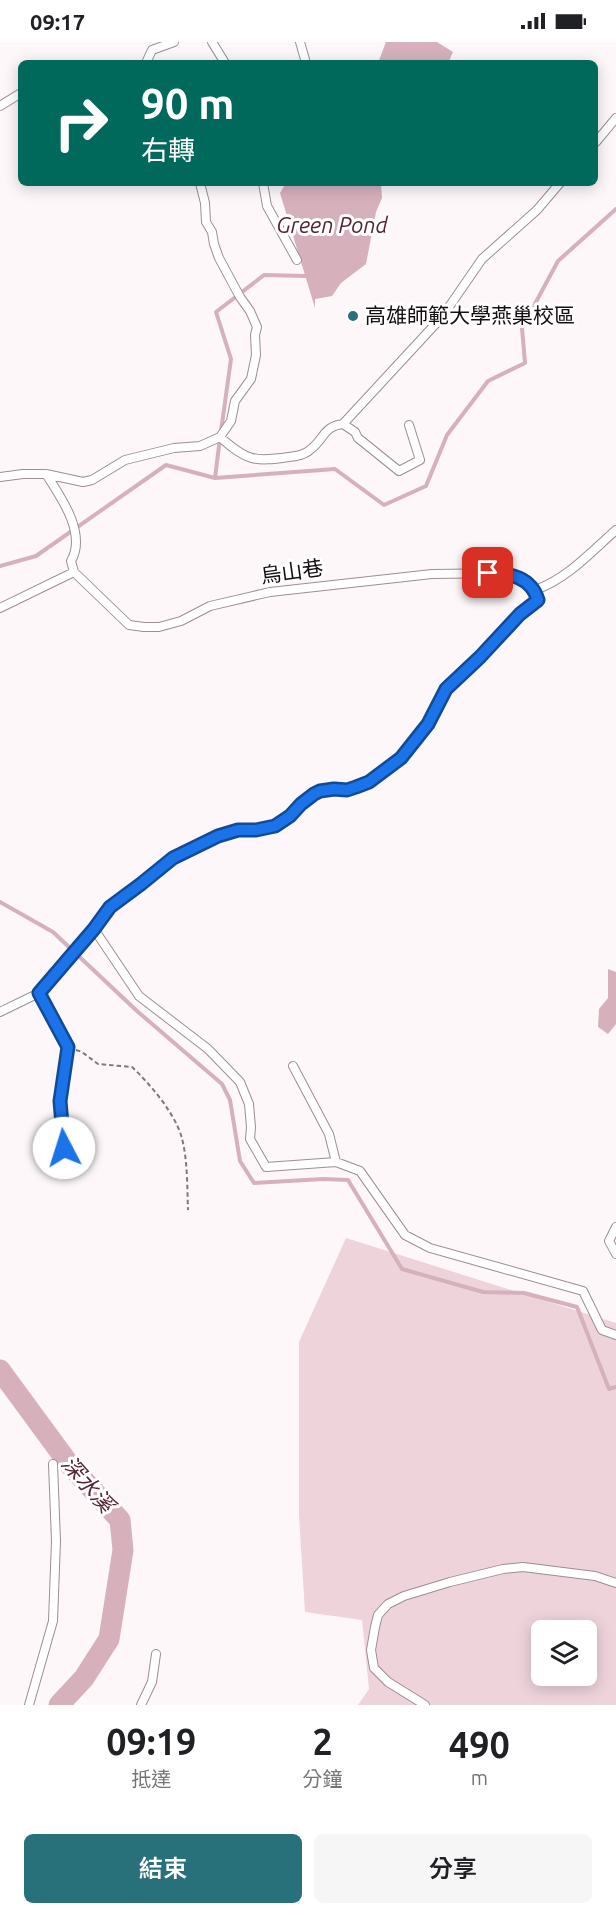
<!DOCTYPE html>
<html lang="zh-TW">
<meta charset="utf-8">
<style>
body{margin:0;font-family:Ubuntu,"Noto Sans TC",sans-serif;background:#f6f6f6;color:#202124;height:100vh;display:flex;flex-direction:column;font-size:22px;white-space:nowrap}
*{box-sizing:border-box;margin:0}
p{font-size:20px;color:#757577}
.icon{flex:none;width:33px;height:33px;fill:none;stroke:currentColor;stroke-width:2;stroke-linecap:round;stroke-linejoin:round}
.map{position:relative;height:1663px;overflow:hidden}
.drawer{display:flex;flex-direction:column;background:#fff;flex:1}
.drawer>*{flex:none}
.guide{position:absolute;left:18px;top:18px;width:580px;height:126px;border-radius:9px;box-shadow:0 3px 15px #0003;background:#00695c;color:#fff;overflow:hidden}
.tools{position:absolute;left:531px;top:1578px;display:grid;gap:12px}
.tools a{display:grid;place-items:center;width:66px;height:66px;border-radius:9px;background:#fff;box-shadow:0 3px 15px #0003;font-size:30px}
.pin{position:absolute;display:grid;place-items:center;width:51px;height:51px;color:#fff;margin:-26px;border-radius:12px;box-shadow:0 3px 9px #0006}
.me{position:absolute;width:66px;margin:-33px;rotate:355deg;stroke-linejoin:round;filter:drop-shadow(0 0 4px #0008)}
.turn{display:flex;align-items:center;gap:21px;height:126px;padding:0 24px;font-size:27px}
.turn .icon{width:78px;height:78px;stroke-width:2.5}
.turn b{display:block;font-size:42px;line-height:51px}
.eta{display:flex;justify-content:space-evenly;align-items:center;height:102px;text-align:center}
.eta b{font-size:36px;font-weight:600;line-height:42px}
.action{display:flex;gap:12px;margin-top:auto;padding:12px 24px}
.action a{flex:1;height:69px;border-radius:9px;background:#28707a;color:#fff;font-size:24px;font-weight:600;line-height:69px;text-align:center}
.action a+a{background:#f6f6f6;color:#202124}
.status{display:flex;justify-content:space-between;align-items:center;height:42px;padding:0 30px;background:#fff;direction:ltr}
.status svg{height:16px;fill:currentColor}
.map>svg:first-child{display:block}
.green{fill:#eed3db;fill-rule:evenodd}
.water{fill:#d6b1bc}
.lines{fill:none;stroke-linecap:round;stroke-linejoin:round}
.stream{stroke:#d6b1bc;stroke-width:4}
.river{stroke:#d6b1bc;stroke-width:21}
.lane-casing{stroke:#9c8e92;stroke-width:10}
.path{stroke:#7e797b;stroke-width:2;stroke-dasharray:4.5 3;stroke-linecap:butt}
.lane{stroke:#fff;stroke-width:8}
.route-casing{stroke:#114b97;stroke-width:15}
.route{stroke:#1a73e8;stroke-width:10}
.poi-dot{fill:#28707a;stroke:#fff;stroke-width:2}
.labels{text-anchor:middle;stroke-width:6;stroke-linejoin:round;paint-order:stroke}
.poi-label{font-size:21px;fill:#140f11;stroke:#fff;text-anchor:start}
.street-label{font-size:21px;fill:#140f11;stroke:#fff}
.water-label{font-size:22px;font-style:italic;fill:#552537;stroke:#fff}
</style>
<div class="status"><b>09:17</b><svg viewBox="0 0 49 12"><path d="M0 12V9h3v3zM5 12V6h3v6zM10 12V3h3v9zM15 12V0h3v12zM26 1h20v11H26zM47 4h2v5h-2z"/></svg></div>
<div class="map">
<svg width="616" height="1663" viewBox="0 0 616 1663">
<rect width="100%" height="100%" fill="#fdf7f9"/>
<path class="green" d="M346 1196 616 1281V1663H358L369 1647 362 1578 305 1570 299 1473V1300ZM542 1588H586V1634H542Z"/>
<path class="water" d="M386 0H437L453 10 448 21H378Z
M286 141H381L382 156 376 170 366 222 341 241 332 254 315 257V266L280 151Z
M608 927 616 930V982L608 992 598 985 599 967 608 956Z"/>
<g class="lines">
<path class="stream" d="M221 389 231 317 216 270 264 233 306 234
M215 436 335 427 384 463 426 444 447 393 488 339 525 321 522 286 558 219 616 167
M0 524 36 514 166 423 215 436 220 396
M0 860 53 890 137 969 222 1042 230 1058 240 1119 254 1141 323 1137 348 1138 402 1227 483 1250 524 1251 577 1265 609 1347 616 1345"/>
<path class="river" d="M0 1328 69 1422 120 1478 123 1508 109 1597 84 1636 59 1663"/>
<g class="lane-casing">
<path id="lane" d="M212 0 225 21
M300 0 306 21
M146 21 152 8 174 0
M0 64 21 51
M596 100 616 76
M200 141 205 161 206 180 212 190 214 202 219 216 240 255 250 269 257 285 255 293 256 313 251 337 235 359 231 379 220 395
M263 141 267 164 297 218
M343 382 442 275 482 217 537 168 560 141
M0 435 23 432H46L83 440 92 438 125 418 174 406 200 404 220 395C247 419 254 420 289 415 297 414 305 413 311 407 324 397 324 384 343 382L355 390 358 396 399 429 420 418 409 383
M535 548C567 537 591 510 616 488
M0 566 74 530 71 519C87 492 61 455 46 432
M94 887 139 954 208 1007 240 1040 249 1062 251 1085 250 1097 266 1125 336 1120 360 1129 405 1193 430 1206 583 1249 602 1288 616 1293
M39 951 67 1005 60 1059 66 1129
M0 970 39 951 94 887 110 865 141 842 173 816 218 794 238 788H256L275 784 290 774 314 752 320 749 334 747 347 748 356 745 369 739 401 716 428 682 446 647 480 615 520 572 538 558 535 548 525 539 507 531 432 532 270 550 210 564 181 579 159 585H144L129 583 74 530
M293 1024 329 1092 336 1120
M616 1185 609 1199 616 1212
M29 1663 53 1579 56 1499 53 1422
M141 1663 152 1640 156 1612
M425 1663 388 1640 374 1626 371 1608 375 1585 378 1573 388 1562 404 1554 450 1540 503 1527 523 1525 595 1534 616 1541"/>
</g>
<path class="path" d="M76 1008 82 1010 98 1022 132 1025C150 1042 173 1069 181 1093 188 1117 187 1144 188 1168"/>
<use href="#lane" class="lane"/>
</g>
<g class="lines">
<g class="route-casing">
<path id="route" d="M64 1106 60 1059 68 1005 39 951 94 887 110 865 141 842 173 816 218 794 238 788H256L275 784 290 774 301 762 314 752 320 749 334 747 347 748 356 745 369 740 401 716 428 682 446 647 480 615 520 572 538 558C531 535 510 531 488 531"/>
</g>
<use href="#route" class="route"/>
</g>
<circle class="poi-dot" cx="353" cy="274" r="6"/>
<g class="labels">
<g class="poi-label">
<text x="365" y="281">高雄師範大學燕巢校區</text>
</g>
<g class="street-label">
<text transform="translate(292 530) rotate(-8)" y="7">烏山巷</text>
</g>
<g class="water-label">
<text x="332" y="191">Green Pond</text>
<text transform="translate(88 1442) rotate(49)" y="8">深水溪</text>
</g>
</g>
</svg>
<div class="tools">
<a><svg class="icon" aria-label="layers" viewBox="0 0 24 24"><path d="M12 4l9 5-9 5-9-5zM3 14l9 5 9-5"/></svg></a>
</div>
<div class="pin" style="left:488px;top:531px;background:#d93025"><svg class="icon" aria-label="arrive" viewBox="0 0 24 24"><path d="M6 21V4h12l-3 4 3 4H6"/></svg></div>
<svg class="me" style="left:64px;top:1106px" viewBox="-20 -20 40 40"><circle r="19" fill="#fff"/><path d="M0-13L10 11 0 6-10 11z" fill="#1a73e8"/></svg>
<div class="guide">
<div class="turn"><svg class="icon" aria-label="right" viewBox="0 0 24 24"><path d="M7 20v-9h11M14 6l5 5-5 5"/></svg><div><b>90 m</b>右轉</div></div>
</div>
</div>
<section class="drawer">
<div class="eta">
<div><b>09:19</b><p>抵達</p></div>
<div><b>2</b><p>分鐘</p></div>
<div><b>490</b><p>m</p></div>
</div>
<div class="action"><a>結束</a><a>分享</a></div>
</section>
